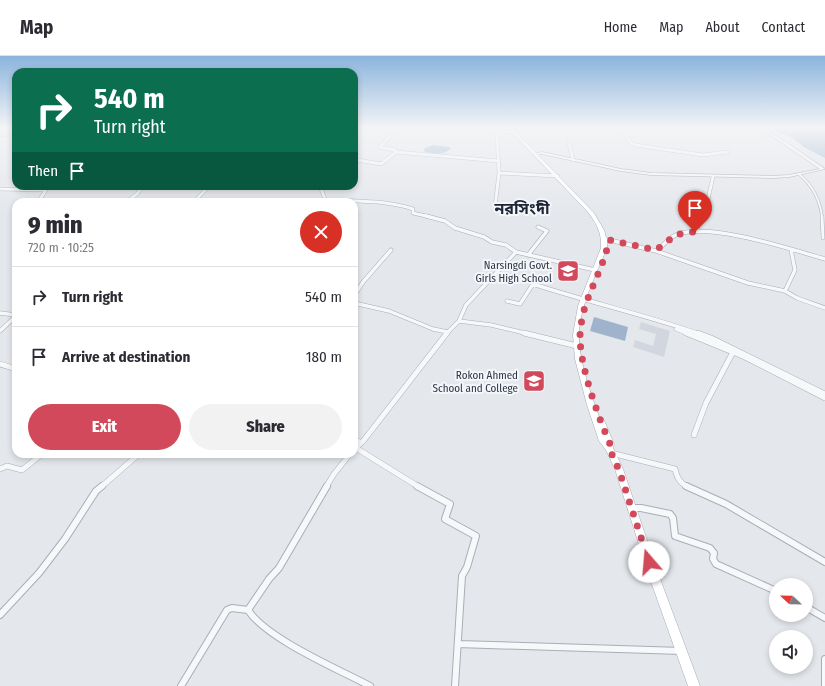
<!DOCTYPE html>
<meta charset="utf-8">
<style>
body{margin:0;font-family:"Fira Sans Condensed","Noto Sans Bengali",sans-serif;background:#f2f2f3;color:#2b2b33;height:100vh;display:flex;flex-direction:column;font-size:15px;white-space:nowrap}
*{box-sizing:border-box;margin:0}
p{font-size:13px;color:#7c7c81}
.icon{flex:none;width:22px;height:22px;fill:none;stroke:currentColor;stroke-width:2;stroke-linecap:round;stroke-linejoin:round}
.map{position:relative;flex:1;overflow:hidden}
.details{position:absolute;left:12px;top:142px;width:346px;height:260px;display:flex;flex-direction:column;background:#fff;border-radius:12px;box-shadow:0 2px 6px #0003}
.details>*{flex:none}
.top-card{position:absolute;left:12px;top:12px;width:346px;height:122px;border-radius:12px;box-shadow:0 2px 6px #0003;background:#0b6e4f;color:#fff;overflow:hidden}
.needle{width:26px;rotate:292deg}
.controls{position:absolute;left:769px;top:522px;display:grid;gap:8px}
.controls a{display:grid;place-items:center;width:44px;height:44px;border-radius:50%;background:#fff;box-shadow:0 2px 6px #0003;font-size:20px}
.pin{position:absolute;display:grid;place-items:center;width:34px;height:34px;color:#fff;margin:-41px -17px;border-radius:50% 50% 50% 0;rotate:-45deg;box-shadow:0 0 4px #0007}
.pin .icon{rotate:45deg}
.me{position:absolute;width:44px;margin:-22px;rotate:342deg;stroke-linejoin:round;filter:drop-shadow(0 0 3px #0008)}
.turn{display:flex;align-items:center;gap:14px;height:84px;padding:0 16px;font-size:18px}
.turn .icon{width:52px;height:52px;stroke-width:2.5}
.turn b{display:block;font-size:28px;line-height:34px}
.then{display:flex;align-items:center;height:38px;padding:0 16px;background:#0003;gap:8px;font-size:15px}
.round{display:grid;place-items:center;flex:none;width:42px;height:42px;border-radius:21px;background:#f2f2f3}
.headline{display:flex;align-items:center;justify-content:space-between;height:68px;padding:0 16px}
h1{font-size:24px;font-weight:800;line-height:30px}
.button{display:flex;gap:8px;margin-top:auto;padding:8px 16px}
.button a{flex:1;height:46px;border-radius:24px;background:#d1495b;color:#fff;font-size:16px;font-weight:800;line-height:46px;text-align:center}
.button a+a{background:#f2f2f3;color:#2b2b33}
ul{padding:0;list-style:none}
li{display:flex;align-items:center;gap:12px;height:60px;padding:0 16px;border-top:1px solid #e1e1e2}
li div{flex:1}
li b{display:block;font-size:15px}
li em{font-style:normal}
header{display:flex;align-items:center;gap:24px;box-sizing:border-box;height:56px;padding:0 20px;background:#fff;border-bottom:1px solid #e1e1e2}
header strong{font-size:19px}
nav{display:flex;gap:22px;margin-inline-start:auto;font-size:14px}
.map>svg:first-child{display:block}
.built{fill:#d2d6de}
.water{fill:#9fb4cc}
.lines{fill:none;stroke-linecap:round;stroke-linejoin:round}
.pedestrian-far1-casing{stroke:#a9aeb7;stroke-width:3}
.pedestrian-casing{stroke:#a9aeb7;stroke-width:4}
.minor-far3-casing{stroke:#a9aeb7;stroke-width:4}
.minor-far2-casing{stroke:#a9aeb7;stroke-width:4.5}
.minor-far1-casing{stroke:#a9aeb7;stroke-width:6}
.minor-casing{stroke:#a9aeb7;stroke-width:8}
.tertiary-casing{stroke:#a9aeb7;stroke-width:1.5}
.primary-casing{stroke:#a3abb8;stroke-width:1}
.pedestrian-far1{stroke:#f7f8fa;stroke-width:2}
.pedestrian{stroke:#f7f8fa;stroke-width:3}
.minor-far3{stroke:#f7f8fa;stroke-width:3}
.minor-far2{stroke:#f7f8fa;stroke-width:3.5}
.minor-far1{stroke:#f7f8fa;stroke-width:5}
.minor{stroke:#f7f8fa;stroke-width:6}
.tertiary{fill:#f7f8fa;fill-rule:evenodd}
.primary{fill:#fff;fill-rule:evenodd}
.route{stroke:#d1495b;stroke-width:7;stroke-dasharray:0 12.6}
.labels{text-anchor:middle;stroke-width:4;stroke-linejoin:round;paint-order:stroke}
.poi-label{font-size:11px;fill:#2b3445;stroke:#f4f6f9;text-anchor:end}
.far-town-label{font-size:16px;font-weight:bold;fill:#1d2536;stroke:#f4f6f9}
</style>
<header>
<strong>Map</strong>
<nav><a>Home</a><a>Map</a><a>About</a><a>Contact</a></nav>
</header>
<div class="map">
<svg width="825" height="630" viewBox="0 0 825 630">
<rect width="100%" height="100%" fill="#e4e7ec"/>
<path class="built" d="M641 266 670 275 664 301 633 291 635 284 653 290 656 278 639 273Z"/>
<path class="water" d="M764 71H825V102L804 91 791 81Z
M432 89 450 91V93C443 100 434 97 425 96L424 93Z
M594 261 628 271 625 285 590 275Z"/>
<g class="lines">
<g class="pedestrian-far1-casing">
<path id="pedestrian-far1" d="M799 118C813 130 820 143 822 161"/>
</g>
<g class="pedestrian-casing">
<path id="pedestrian" d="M822 160 823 182"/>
</g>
<g class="minor-far3-casing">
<path id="minor-far3" d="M621 71 631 87 635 89 703 99 727 96
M391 79 380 91 395 94 396 96
M354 80 359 75
M569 87 573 104
M357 104 381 108 396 96 499 105
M499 117 558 120
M320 130 326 146
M0 133 46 134 40 143 43 144 102 146
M326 144C356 145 385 144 413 153V157L430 161
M126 146 137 138 143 130
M194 146 209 130
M495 151 499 117 497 77 515 75
M696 161 694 151 708 143 713 121"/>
</g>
<g class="minor-far2-casing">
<path id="minor-far2" d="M426 160 445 165 455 172 484 181 492 186 506 189 516 196 466 249 459 265 446 278
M695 160 698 176
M605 183 656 195C663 190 669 181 678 178 712 167 790 193 825 203
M656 195 748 227 785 235 797 242 825 252
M516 196 595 214
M528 199 547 175 538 171
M785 235 795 214 791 194
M354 240 363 226 391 194
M507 245 520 248 533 228C588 246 646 259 700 278
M354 247 389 255 433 273 448 276
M0 257 16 259
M459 265 491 269 529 278
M676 273 689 278
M0 275 16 260"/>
</g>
<g class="minor-far1-casing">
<path id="minor-far1" d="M524 277 581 291
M686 277 745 301 825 342
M698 277 711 282 825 338
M0 308 16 313
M694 379 706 347 733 296
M354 383 361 387
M356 392 419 431
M354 394 364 384 447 277
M611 397 675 413C677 422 680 427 688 431
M0 413 7 410 22 414 42 398
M101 431 139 398
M326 431 334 418 350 398"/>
</g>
<g class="minor-casing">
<path id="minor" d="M417 430 450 448 445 463 476 480 467 511 462 520 455 630
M686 430 726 448 825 506
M631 452H641L670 458 673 462 675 480 710 492 714 497 713 503 716 508 776 535
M806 551 825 562
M248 554 269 523 279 512 327 430
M248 554C267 583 338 613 370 630
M0 559 39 517 65 483 96 435 102 430
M458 588 682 595
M825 603V630
M181 630 227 554 232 552 248 554"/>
</g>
<g class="tertiary-casing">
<path id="tertiary" d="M754 71H758L780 82 825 113 789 121 773 122 651 119 621 115 542 98 535 99 533 98 542 96 621 113 651 117 773 120 789 119 820 113 778 84Z
M16 77V79L0 80V78Z"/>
</g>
<g class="primary-casing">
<path id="primary" d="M507 71H511L594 157 604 174 607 185V192C596 218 579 252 579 280 579 307 591 338 600 363L604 364 614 388 613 392 623 413 659 520 700 630H688L649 520 615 413 606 394 599 385 587 349 575 303 573 279 578 250 601 192C602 176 596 166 586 154Z"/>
</g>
<use href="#pedestrian-far1" class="pedestrian-far1"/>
<use href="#pedestrian" class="pedestrian"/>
<use href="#minor-far3" class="minor-far3"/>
<use href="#minor-far2" class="minor-far2"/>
<use href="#minor-far1" class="minor-far1"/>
<use href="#minor" class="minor"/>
<use href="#tertiary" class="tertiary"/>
<use href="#primary" class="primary"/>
</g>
<linearGradient id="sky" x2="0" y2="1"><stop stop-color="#8bb4dd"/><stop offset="0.45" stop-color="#f3f4f6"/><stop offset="1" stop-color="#f3f4f6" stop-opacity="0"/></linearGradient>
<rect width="825" height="159" fill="url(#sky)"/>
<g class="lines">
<path class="route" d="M649 506 619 414 609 392 610 388C598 360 580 311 580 281 580 271 583 255 587 245 594 225 605 206 609 184L656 194C672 183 674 176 695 176"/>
</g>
<defs>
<g id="school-square" transform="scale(1.15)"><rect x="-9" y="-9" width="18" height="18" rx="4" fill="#d1495b" stroke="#f4f6f9"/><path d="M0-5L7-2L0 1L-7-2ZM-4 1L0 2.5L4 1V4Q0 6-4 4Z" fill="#fff"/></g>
</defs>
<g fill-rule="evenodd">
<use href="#school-square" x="568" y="215"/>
<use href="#school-square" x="534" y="325"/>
</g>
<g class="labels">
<g class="poi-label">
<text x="552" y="213">Narsingdi Govt.<tspan x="552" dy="13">Girls High School</tspan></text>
<text x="518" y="323">Rokon Ahmed<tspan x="518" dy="13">School and College</tspan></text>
</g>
<g class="far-town-label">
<text x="522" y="158">নরসিংদী</text>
</g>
</g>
</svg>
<div class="controls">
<a><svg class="needle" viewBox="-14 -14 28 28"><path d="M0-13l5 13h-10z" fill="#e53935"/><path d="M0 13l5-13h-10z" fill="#7c7c81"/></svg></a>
<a><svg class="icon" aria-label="sound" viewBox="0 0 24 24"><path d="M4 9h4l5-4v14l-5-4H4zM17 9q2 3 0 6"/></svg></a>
</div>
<div class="pin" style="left:695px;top:176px;background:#d93025"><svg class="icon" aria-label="arrive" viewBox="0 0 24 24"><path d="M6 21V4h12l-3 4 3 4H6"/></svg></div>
<svg class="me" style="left:649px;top:506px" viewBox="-20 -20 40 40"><circle r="19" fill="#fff"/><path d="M0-13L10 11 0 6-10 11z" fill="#d1495b"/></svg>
<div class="top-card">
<div class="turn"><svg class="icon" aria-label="right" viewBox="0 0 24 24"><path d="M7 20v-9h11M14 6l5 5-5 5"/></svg><div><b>540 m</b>Turn right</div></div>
<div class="then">Then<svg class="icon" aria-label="arrive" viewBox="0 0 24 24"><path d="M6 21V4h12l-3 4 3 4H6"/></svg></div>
</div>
<section class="details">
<div class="headline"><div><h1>9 min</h1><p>720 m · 10:25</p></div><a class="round" style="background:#d93025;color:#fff"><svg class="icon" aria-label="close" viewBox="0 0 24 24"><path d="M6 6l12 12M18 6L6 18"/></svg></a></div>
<ul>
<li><svg class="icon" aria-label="right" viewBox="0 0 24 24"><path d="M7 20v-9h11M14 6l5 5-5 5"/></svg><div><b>Turn right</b></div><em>540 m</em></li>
<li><svg class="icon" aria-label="arrive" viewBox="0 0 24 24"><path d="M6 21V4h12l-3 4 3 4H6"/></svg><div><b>Arrive at destination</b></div><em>180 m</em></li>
</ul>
<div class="button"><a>Exit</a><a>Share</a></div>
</section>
</div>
